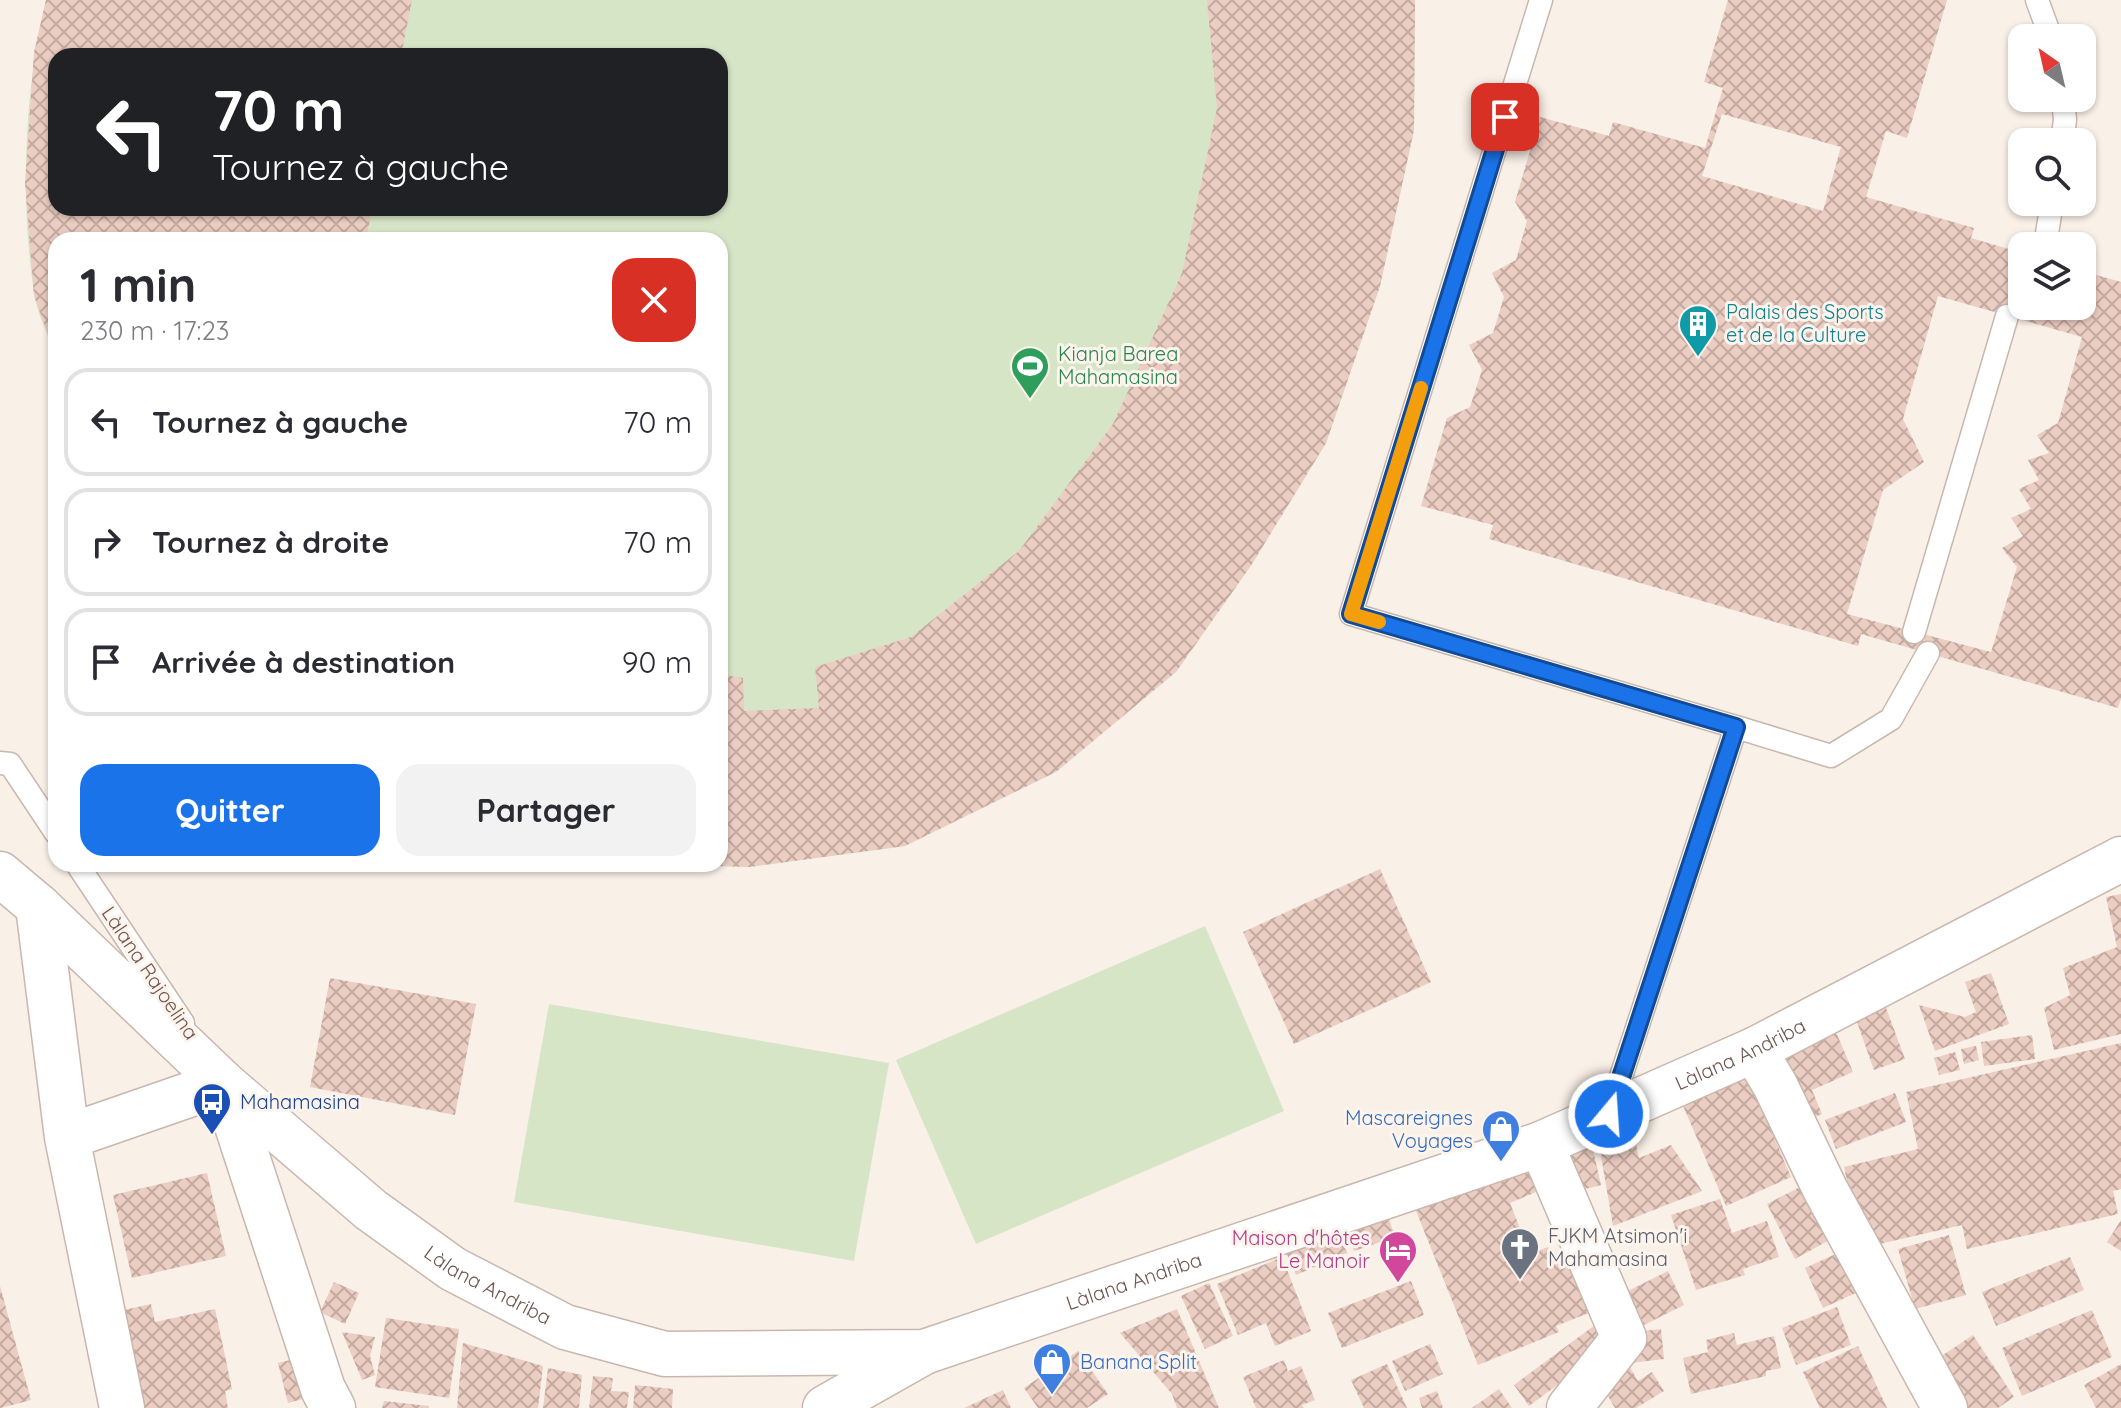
<!DOCTYPE html>
<html lang="fr">
<meta charset="utf-8">
<style>
body{margin:0;font-family:Quicksand,sans-serif;background:#f2f2f3;color:#2b2b33;height:100vh;display:flex;flex-direction:column;font-size:30px;white-space:nowrap}
*{box-sizing:border-box;margin:0}
p{font-size:26px;color:#7c7c81}
.icon{flex:none;width:44px;height:44px;fill:none;stroke:currentColor;stroke-width:2;stroke-linecap:round;stroke-linejoin:round}
.map{position:relative;flex:1;overflow:hidden}
.details{position:absolute;left:48px;top:232px;width:680px;height:640px;display:flex;flex-direction:column;background:#fff;border-radius:24px;box-shadow:0 2px 6px #0004}
.details>*{flex:none}
.guide{position:absolute;left:48px;top:48px;width:680px;height:168px;border-radius:24px;box-shadow:0 2px 6px #0004;background:#202124;color:#fff;overflow:hidden}
.needle{width:52px;rotate:326deg}
.buttons{position:absolute;left:2008px;top:24px;display:grid;gap:16px}
.buttons a{display:grid;place-items:center;width:88px;height:88px;border-radius:16px;background:#fff;box-shadow:0 2px 6px #0004;font-size:40px}
.pin{position:absolute;display:grid;place-items:center;width:68px;height:68px;color:#fff;margin:-34px;border-radius:16px;box-shadow:0 4px 12px #0006}
.me{position:absolute;width:88px;margin:-44px;rotate:18deg;stroke-linejoin:round;filter:drop-shadow(0 0 6px #0008)}
.turn{display:flex;align-items:center;gap:28px;height:168px;padding:0 32px;font-size:36px}
.turn .icon{width:104px;height:104px;stroke-width:2.5}
.turn b{display:block;font-size:56px;line-height:68px}
.round{display:grid;place-items:center;flex:none;width:84px;height:84px;border-radius:24px;background:#f2f2f3}
.overview{display:flex;align-items:center;justify-content:space-between;height:136px;padding:0 32px}
h1{font-size:48px;font-weight:800;line-height:60px}
.button{display:flex;gap:16px;margin-top:auto;padding:16px 32px}
.button a{flex:1;height:92px;border-radius:24px;background:#1a73e8;color:#fff;font-size:32px;font-weight:800;line-height:92px;text-align:center}
.button a+a{background:#f2f2f3;color:#2b2b33}
ul{padding:0;list-style:none}
li{display:flex;align-items:center;gap:24px;height:108px;margin:0 16px 12px;padding:0 16px;border:4px solid #e1e1e2;border-radius:24px}
li div{flex:1}
li b{display:block;font-size:30px}
li em{font-style:normal}
.map>svg:first-child{display:block}
.green{fill:#d7e5c7;fill-rule:evenodd}
.building{fill:url(#building-cross-hatch);fill-rule:evenodd}
.lines{fill:none;stroke-linecap:round;stroke-linejoin:round}
.service-casing{stroke:#c9b7ae;stroke-width:25}
.minor-casing{stroke:#c9b7ae;stroke-width:47}
.tertiary-casing{stroke:#c9b7ae;stroke-width:47}
.service{stroke:#fff;stroke-width:22}
.minor{stroke:#fff;stroke-width:44}
.tertiary{stroke:#fff;stroke-width:44}
.route-casing{stroke:#114b97;stroke-width:20}
.route{stroke:#1a73e8;stroke-width:14}
.slow{stroke:#f59e0b;stroke-width:14}
.labels{text-anchor:middle;stroke-width:6;stroke-linejoin:round;paint-order:stroke}
.culture-label{font-size:20px;fill:#0d838f;stroke:#fcf4ed;text-anchor:start}
.leisure-label{font-size:20px;fill:#27864d;stroke:#fcf4ed;text-anchor:start}
.street-label{font-size:20px;fill:#6f564f;stroke:#fcf4ed}
.transit-label{font-size:20px;fill:#164399;stroke:#fcf4ed;text-anchor:start}
.shop-label{font-size:20px;fill:#366cbe;stroke:#fcf4ed;text-anchor:end}
.worship-label{font-size:20px;fill:#5b616d;stroke:#fcf4ed;text-anchor:start}
.hotel-label{font-size:20px;fill:#b23c85;stroke:#fcf4ed;text-anchor:end}
</style>
<div class="map">
<svg width="2121" height="1408" viewBox="0 0 2121 1408">
<defs>
<pattern id="building-cross-hatch" width="8" height="8" patternUnits="userSpaceOnUse" patternTransform="scale(2)"><rect width="8" height="8" fill="#ebcdc2"/><path d="M0 0l8 8M0 8l8-8" fill="none" stroke="#c3a9a0"/></pattern>
</defs>
<rect width="100%" height="100%" fill="#f9f0e7"/>
<path class="green" d="M46 0H1415L1414 130 1380 286 1326 443 1252 564 1176 672 905 846 749 867 655 864H720V240H56V357C49 336 37 314 34 293 20 200 24 91 46 0ZM56 56H720V208H56Z
M1205 926 1284 1111 976 1244 896 1060Z
M549 1004 889 1063 854 1261 514 1202Z"/>
<path class="building" d="M46 0H412L401 56H56V208H372L366 240H56V356L34 296 25 183 34 52Z
M1207 0H1415L1414 130 1380 286 1326 443 1252 564 1176 672 1056 772 905 846 749 867 720 866V674L743 678 744 711 819 708 815 667 911 637 1019 551 1113 424 1182 273 1217 108Z
M1728 0H1947L1907 138 1886 131 1866 197 1974 228 1971 238 2022 253V306H2082V271L2121 282V699L2118 708 1861 634 1858 646 1489 539 1493 525 1421 506 1447 418 1470 407 1482 370 1469 345 1493 333 1504 297 1492 273 1516 260 1527 221 1515 202 1540 117 1609 136 1613 122 1705 148 1723 88 1704 82ZM1722 114 1841 147 1823 211 1702 176ZM1938 296 2082 337 2058 423 2037 435 2049 453 2028 460 2039 480 2019 489 2031 509 2011 518 2023 536 2002 548 2017 567 1991 652 1847 614 1883 490 1924 462 1903 419Z
M1380 869 1431 982 1294 1044 1243 932Z
M2121 894V1034L2054 1050 2044 1008 2070 995 2063 968 2117 947 2106 897Z
M1991 973 2009 1024 1935 1051 1919 1005 1965 1017 1976 1012 1965 982Z
M330 978 476 1004 455 1115 310 1087Z
M1882 997 1905 1059 1874 1070 1852 1008Z
M1830 1018 1853 1072 1812 1090 1822 1114 1807 1120 1773 1042Z
M2032 1035 2035 1059 1984 1066 1981 1042Z
M2121 1043V1189L2113 1191 2118 1214 1967 1249 1962 1225 1862 1248 1844 1167 1918 1149 1906 1092Z
M1976 1046 1979 1060 1964 1064 1961 1049Z
M1955 1052 1960 1070 1939 1075 1934 1058Z
M1746 1072 1791 1177 1726 1206 1681 1101Z
M1895 1093 1906 1122 1836 1149 1825 1120Z
M1629 1112 1639 1158 1671 1145 1702 1191 1613 1226 1595 1121Z
M1591 1141 1601 1185 1565 1194 1555 1150Z
M1536 1156 1548 1187 1510 1203 1530 1254 1548 1247 1551 1256 1580 1244 1606 1306 1556 1326 1559 1332 1478 1365 1414 1206Z
M207 1173 226 1256 132 1278 113 1195Z
M1806 1184 1833 1238 1795 1259 1767 1204Z
M1720 1199 1732 1233 1767 1221 1779 1257 1743 1269 1745 1275 1696 1290 1671 1215Z
M1387 1213 1395 1237 1354 1251 1346 1226Z
M2121 1220V1251L2107 1242Z
M1337 1230 1347 1253 1296 1275 1286 1252Z
M1949 1235 1966 1295 1915 1309 1898 1249Z
M1840 1252 1858 1292 1823 1308 1805 1268Z
M1282 1257 1311 1331 1275 1346 1266 1323 1238 1335 1217 1284Z
M2070 1257 2084 1290 1996 1326 1982 1292Z
M1668 1271 1684 1305 1644 1325 1628 1291Z
M1411 1281 1424 1315 1342 1348 1328 1313Z
M334 1282 359 1293 345 1324 320 1312Z
M1209 1283 1233 1336 1205 1349 1181 1296Z
M0 1286 31 1400 1 1408H0Z
M151 1304 155 1322 215 1309 232 1389 225 1391 228 1408H145L124 1310Z
M1837 1307 1851 1345 1796 1365 1782 1328Z
M1177 1309 1219 1408H1177L1172 1394 1120 1333Z
M2092 1310 2112 1357 2022 1396 2002 1348Z
M386 1318 459 1329 449 1398 375 1387Z
M1595 1325 1610 1346 1529 1406 1514 1385Z
M1661 1329 1664 1359 1630 1363 1627 1333Z
M342 1332 375 1337 370 1356 375 1375 362 1380Z
M1734 1333 1737 1345 1774 1336 1781 1368 1766 1371V1376L1691 1394 1683 1358 1708 1352 1706 1340Z
M1973 1335 2014 1397 1998 1408H1957L1937 1359Z
M463 1343 543 1366 538 1408H457Z
M1430 1344 1443 1374 1405 1391 1392 1361Z
M1858 1346 1887 1408H1820L1803 1372Z
M1078 1351 1108 1394 1087 1408H1038L1024 1388Z
M303 1357 313 1396 288 1403 278 1363Z
M1284 1360 1288 1371 1301 1366 1315 1400 1302 1405 1304 1408H1256L1243 1377Z
M1387 1364 1407 1408H1364L1351 1380Z
M1628 1364 1638 1381 1652 1372 1664 1391 1636 1408H1615L1599 1381Z
M2121 1364V1408H2096L2084 1385Z
M548 1368 582 1375 579 1408H543Z
M593 1376 613 1378 611 1391 629 1392 627 1408H589Z
M635 1385 673 1389 672 1408H633Z
M1499 1389 1512 1408H1472Z
M1003 1390 1011 1408H964Z
M1437 1391 1443 1408H1422L1419 1398Z
M384 1401 429 1406V1408H382Z"/>
<g class="lines">
<g class="service-casing">
<path id="service" d="M1541 0 1351 614 1736 727 1609 1113
M2037 0 2051 38
M2062 142 2065 120 2063 98
M2045 246 2052 202
M1914 632 2007 316
M1736 727 1831 756 1891 719 1928 653
M0 763 10 764 56 833
M77 864 183 1023"/>
</g>
<g class="minor-casing">
<path id="minor" d="M38 906 67 1137 122 1408
M1754 1050 1775 1085 1825 1189 1945 1408
M67 1137 223 1083 323 1389 333 1408
M1541 1144 1624 1338 1569 1408
M825 1408 924 1352"/>
</g>
<g class="tertiary-casing">
<g id="tertiary">
<path id="s1" d="M0 874 38 906 223 1083 371 1210 453 1269 565 1327 665 1354 924 1352 1541 1144 1754 1050 2121 859"/>
</g>
</g>
<use href="#service" class="service"/>
<use href="#minor" class="minor"/>
<use href="#tertiary" class="tertiary"/>
</g>
<g class="lines">
<g class="route-casing">
<path id="route" d="M1505 117 1351 614 1736 727 1609 1114"/>
</g>
<use href="#route" class="route"/>
<path class="slow" d="M1379 622 1351 614 1421 388"/>
</g>
<defs>
<g id="building-pin" transform="scale(2)"><path d="M0 17L-7.5 6A9.5 9.5 0 1 1 7.5 6Z" fill="#0f9aa8" stroke="#fcf4ed"/><path d="M-4-6H4V6H1V3H-1V6H-4ZM-2.5-4.3h1.7v1.8h-1.7ZM.8-4.3h1.7v1.8H.8ZM-2.5-1h1.7V.8h-1.7ZM.8-1h1.7V.8H.8Z" fill="#fff"/></g>
<g id="stadium-pin" transform="scale(2)"><path d="M0 17L-7.5 6A9.5 9.5 0 1 1 7.5 6Z" fill="#2e9e5b" stroke="#fcf4ed"/><path d="M0-5a6.5 5 0 1 0 0 10a6.5 5 0 1 0 0-10ZM-3.5-1.8h7v3.6h-7Z" fill="#fff"/></g>
<g id="bus-pin" transform="scale(2)"><path d="M0 17L-7.5 6A9.5 9.5 0 1 1 7.5 6Z" fill="#1a4fb4" stroke="#fcf4ed"/><path d="M-5-6H5V4H4V6H2V4H-2V6H-4V4H-5ZM-3.5-4V0h7V-4ZM-3.5 1.2v1.5H-2V1.2ZM2 1.2v1.5H3.5V1.2Z" fill="#fff"/></g>
<g id="shop-pin" transform="scale(2)"><path d="M0 17L-7.5 6A9.5 9.5 0 1 1 7.5 6Z" fill="#3f7fe0" stroke="#fcf4ed"/><path d="M-5-2.5h2.3a2.7 3.5 0 0 1 5.4 0H5L5.5 6h-11ZM-1.5-2.5h3a1.5 2.3 0 0 0-3 0Z" fill="#fff"/></g>
<g id="church-pin" transform="scale(2)"><path d="M0 17L-7.5 6A9.5 9.5 0 1 1 7.5 6Z" fill="#6b7280" stroke="#fcf4ed"/><path d="M-1.2-6h2.4v3.5h3.3v2.4h-3.3V6h-2.4V-.1h-3.3v-2.4h3.3Z" fill="#fff"/></g>
<g id="hotel-pin" transform="scale(2)"><path d="M0 17L-7.5 6A9.5 9.5 0 1 1 7.5 6Z" fill="#d1479c" stroke="#fcf4ed"/><path d="M-6-4.5h1.5V1H6V5H4.5V3h-9V5H-6ZM-4 0a1.8 1.8 0 1 1 3.6 0ZM.5 0V-2.5h3Q6-2.5 6 0Z" fill="#fff"/></g>
</defs>
<g fill-rule="evenodd">
<use href="#building-pin" x="1698" y="324"/>
<use href="#stadium-pin" x="1030" y="366"/>
<use href="#bus-pin" x="212" y="1102"/>
<use href="#shop-pin" x="1501" y="1129"/>
<use href="#church-pin" x="1520" y="1247"/>
<use href="#hotel-pin" x="1398" y="1250"/>
<use href="#shop-pin" x="1052" y="1362"/>
</g>
<g class="labels">
<g class="culture-label">
<text x="1726" y="319">Palais des Sports<tspan x="1726" dy="23">et de la Culture</tspan></text>
</g>
<g class="leisure-label">
<text x="1058" y="361">Kianja Barea<tspan x="1058" dy="23">Mahamasina</tspan></text>
</g>
<g class="street-label">
<text transform="translate(150 973) rotate(56)" y="7">Làlana Rajoelina</text>
<text dy="7" stroke="none"><textPath href="#s1" startOffset="1960">Làlana Andriba</textPath></text>
<text dy="7" stroke="none"><textPath href="#s1" startOffset="1312">Làlana Andriba</textPath></text>
<text dy="7" stroke="none"><textPath href="#s1" startOffset="640">Làlana Andriba</textPath></text>
</g>
<g class="transit-label">
<text x="240" y="1109">Mahamasina</text>
</g>
<g class="shop-label">
<text x="1473" y="1125">Mascareignes<tspan x="1473" dy="23">Voyages</tspan></text>
<text x="1080" y="1369" text-anchor="start">Banana Split</text>
</g>
<g class="worship-label">
<text x="1548" y="1243">FJKM Atsimon'i<tspan x="1548" dy="23">Mahamasina</tspan></text>
</g>
<g class="hotel-label">
<text x="1370" y="1245">Maison d'hôtes<tspan x="1370" dy="23">Le Manoir</tspan></text>
</g>
</g>
</svg>
<div class="buttons">
<a><svg class="needle" viewBox="-14 -14 28 28"><path d="M0-13l5 13h-10z" fill="#e53935"/><path d="M0 13l5-13h-10z" fill="#7c7c81"/></svg></a>
<a><svg class="icon" aria-label="search" viewBox="0 0 24 24"><circle cx="10" cy="10" r="6"/><path d="M15 15l6 6"/></svg></a>
<a><svg class="icon" aria-label="layers" viewBox="0 0 24 24"><path d="M12 4l9 5-9 5-9-5zM3 14l9 5 9-5"/></svg></a>
</div>
<div class="pin" style="left:1505px;top:117px;background:#d93025"><svg class="icon" aria-label="arrive" viewBox="0 0 24 24"><path d="M6 21V4h12l-3 4 3 4H6"/></svg></div>
<svg class="me" style="left:1609px;top:1114px" viewBox="-20 -20 40 40"><circle r="17" fill="#1a73e8" stroke="#fff" stroke-width="3"/><path d="M0-11L8 9 0 5-8 9z" fill="#fff"/></svg>
<div class="guide">
<div class="turn"><svg class="icon" aria-label="left" viewBox="0 0 24 24"><path d="M17 20v-9H6M10 6l-5 5 5 5"/></svg><div><b>70 m</b>Tournez à gauche</div></div>
</div>
<section class="details">
<div class="overview"><div><h1>1 min</h1><p>230 m · 17:23</p></div><a class="round" style="background:#d93025;color:#fff"><svg class="icon" aria-label="close" viewBox="0 0 24 24"><path d="M6 6l12 12M18 6L6 18"/></svg></a></div>
<ul>
<li><svg class="icon" aria-label="left" viewBox="0 0 24 24"><path d="M17 20v-9H6M10 6l-5 5 5 5"/></svg><div><b>Tournez à gauche</b></div><em>70 m</em></li>
<li><svg class="icon" aria-label="right" viewBox="0 0 24 24"><path d="M7 20v-9h11M14 6l5 5-5 5"/></svg><div><b>Tournez à droite</b></div><em>70 m</em></li>
<li><svg class="icon" aria-label="arrive" viewBox="0 0 24 24"><path d="M6 21V4h12l-3 4 3 4H6"/></svg><div><b>Arrivée à destination</b></div><em>90 m</em></li>
</ul>
<div class="button"><a>Quitter</a><a>Partager</a></div>
</section>
</div>
